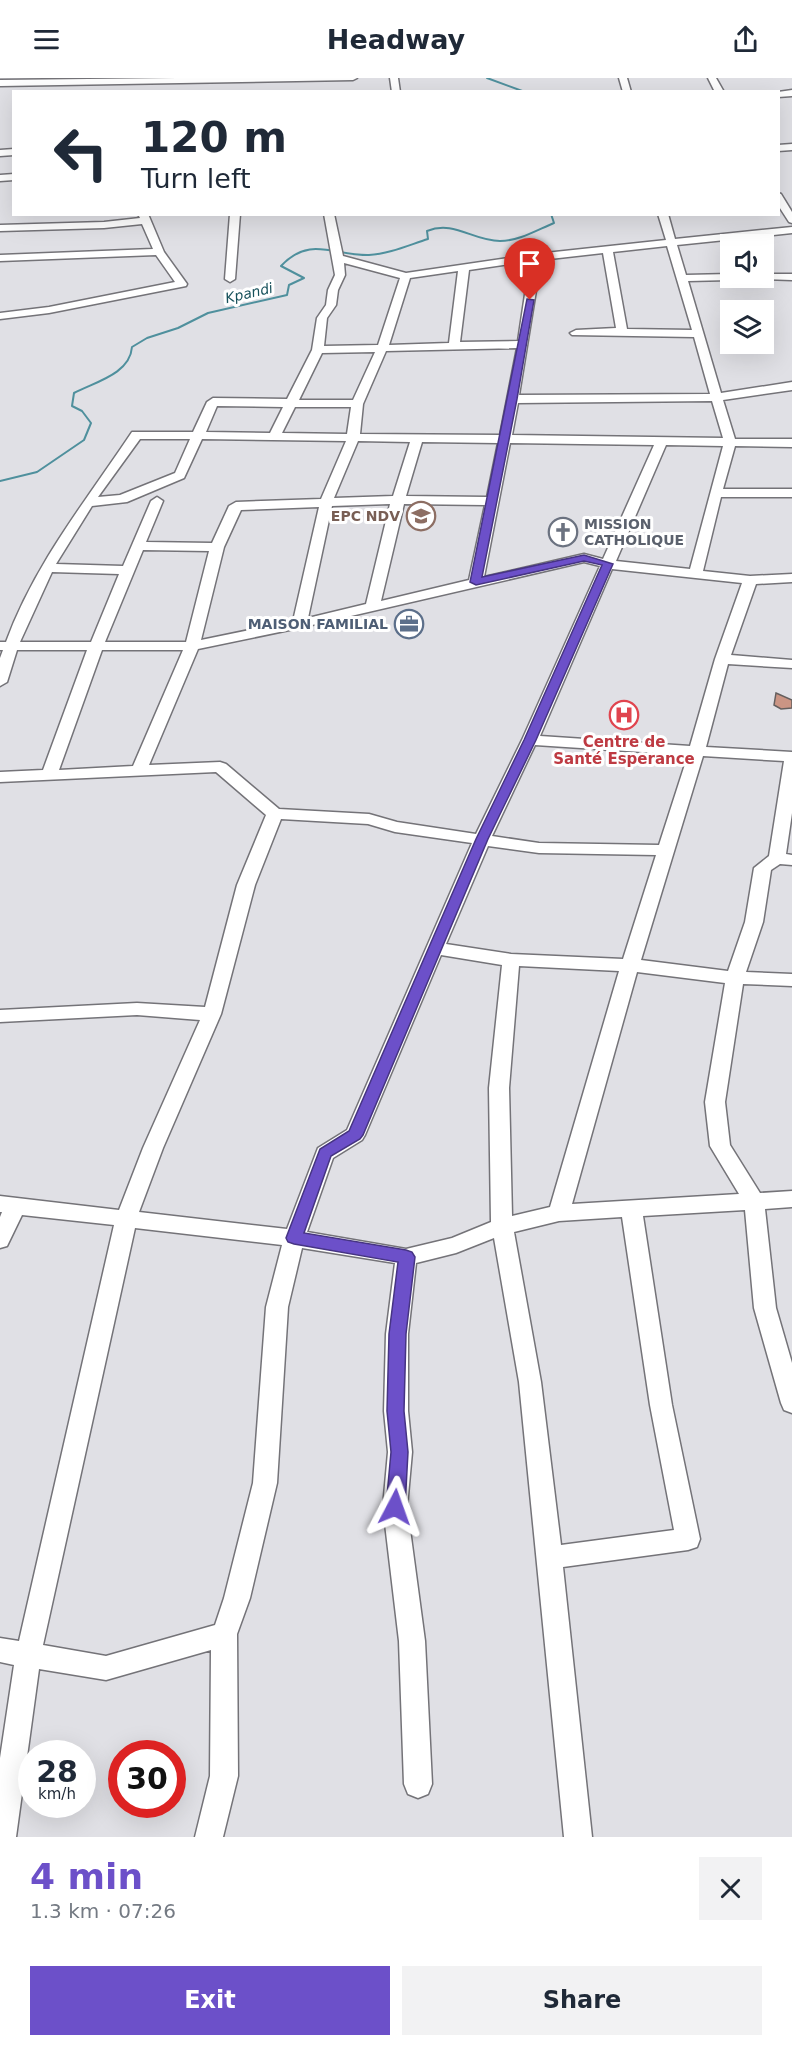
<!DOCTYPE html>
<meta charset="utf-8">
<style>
body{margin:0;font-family:"DejaVu Sans",sans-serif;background:#f2f2f3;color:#1f2937;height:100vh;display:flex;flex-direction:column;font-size:22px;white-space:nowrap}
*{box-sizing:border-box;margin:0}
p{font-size:20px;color:#747a83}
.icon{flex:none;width:33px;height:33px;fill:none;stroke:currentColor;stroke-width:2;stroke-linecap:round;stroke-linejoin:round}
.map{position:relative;height:1759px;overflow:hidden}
.details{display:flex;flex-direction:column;background:#fff;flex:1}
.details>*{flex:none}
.top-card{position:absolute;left:12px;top:12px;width:768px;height:126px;border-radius:0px;box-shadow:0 6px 24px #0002;background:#fff;color:#1f2937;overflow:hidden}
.controls{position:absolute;left:720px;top:156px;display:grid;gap:12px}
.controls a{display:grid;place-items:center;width:54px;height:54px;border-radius:0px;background:#fff;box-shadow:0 6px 24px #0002;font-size:30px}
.speed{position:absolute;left:18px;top:1662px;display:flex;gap:12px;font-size:30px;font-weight:700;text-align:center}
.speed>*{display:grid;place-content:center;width:78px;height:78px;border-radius:50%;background:#fff;box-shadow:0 6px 24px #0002;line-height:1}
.speed small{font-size:15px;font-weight:400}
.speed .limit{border:9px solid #d22;background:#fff;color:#111}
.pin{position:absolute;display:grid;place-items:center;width:51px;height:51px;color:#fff;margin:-62px -26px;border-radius:50% 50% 50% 0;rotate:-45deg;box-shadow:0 0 6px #0007}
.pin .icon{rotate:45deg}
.me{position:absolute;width:66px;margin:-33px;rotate:4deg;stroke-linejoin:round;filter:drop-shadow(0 0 4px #0008)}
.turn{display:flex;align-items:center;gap:21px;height:126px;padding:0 30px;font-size:27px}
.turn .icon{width:78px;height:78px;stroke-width:2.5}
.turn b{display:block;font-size:42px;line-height:51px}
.round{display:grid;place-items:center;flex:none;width:63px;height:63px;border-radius:0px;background:#f2f2f3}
.head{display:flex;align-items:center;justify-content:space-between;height:102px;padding:0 30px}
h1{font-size:36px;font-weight:800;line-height:45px;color:#6c50c9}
.cta{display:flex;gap:12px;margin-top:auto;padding:12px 30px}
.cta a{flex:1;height:69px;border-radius:0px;background:#6c50c9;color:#fff;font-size:24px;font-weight:800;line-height:69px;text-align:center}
.cta a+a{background:#f2f2f3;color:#1f2937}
header{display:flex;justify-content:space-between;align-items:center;height:78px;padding:0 30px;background:#fff;font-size:27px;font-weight:800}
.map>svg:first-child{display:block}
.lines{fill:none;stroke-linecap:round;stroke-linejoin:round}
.stream{stroke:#4f909d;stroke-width:2}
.building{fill:#cb9584;stroke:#645f5e;stroke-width:1.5}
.minor-casing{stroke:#747378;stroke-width:3}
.minor{fill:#fff;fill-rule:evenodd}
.route{fill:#6c50c9;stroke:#463483;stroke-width:1.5}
.labels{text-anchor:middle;stroke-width:6;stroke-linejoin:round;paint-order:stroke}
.far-water-label{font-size:14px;font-style:italic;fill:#17515b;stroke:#fff}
.far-education-label{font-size:14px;font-weight:bold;fill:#785e54;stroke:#fff;text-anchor:end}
.far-worship-label{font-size:14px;font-weight:bold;fill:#5b616d;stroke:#fff;text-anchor:start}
.far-service-label{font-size:14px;font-weight:bold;fill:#4e5e75;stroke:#fff;text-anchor:end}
.health-label{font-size:15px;font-weight:bold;fill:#be3a42;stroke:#fff}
</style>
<header><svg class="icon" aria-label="menu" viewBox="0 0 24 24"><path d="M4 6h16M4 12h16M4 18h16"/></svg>Headway<svg class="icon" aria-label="share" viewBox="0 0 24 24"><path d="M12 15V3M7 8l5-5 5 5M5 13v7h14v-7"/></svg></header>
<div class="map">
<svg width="792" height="1759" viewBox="0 0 792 1759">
<rect width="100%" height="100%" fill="#e0e0e5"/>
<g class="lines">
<path class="stream" d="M487 0 525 14
M0 403 37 394 84 362 91 345 82 333 72 328 74 315C95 304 130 296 132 269L147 260 178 250 208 235 287 217 289 207 304 200 281 188C310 157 334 178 369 177 389 176 409 167 428 161L427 153C454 142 473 163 500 163 519 163 537 152 554 145L551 136"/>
</g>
<path class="building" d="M776 615 792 622V630L781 631 774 627Z"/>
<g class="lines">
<g class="minor-casing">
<path id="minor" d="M177 0H357L353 2 0 8V2Z
M390 0H398L400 14H392Z
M619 0H627L631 14H623Z
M708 0H716L724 14H715Z
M792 12V18L778 19V14Z
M792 66V72L778 73V67Z
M14 71V77L0 78V72Z
M14 96V102L0 103V97Z
M778 115 781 116 792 134V145L789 144 778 127Z
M138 136H148L164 174 187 206 186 208 49 235 0 241V235L49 229 175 204 156 177 0 183V177L153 171 142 146 104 150 0 153V147L104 144 140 140Z
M230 136H240L235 201 230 204 225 201Z
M324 136H334L343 178 406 195 536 176 666 162 658 136H668L675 161 792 149V155L677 167 686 197 730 196V200H735L730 202 688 203 721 315 792 304V312L723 322 735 361H792V369L735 368 723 411H792V419H721L703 493 750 498 792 496V504L756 506 731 577 792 582V590L728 586 706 669 792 674V735L786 776 792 777V787L780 786 771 792 763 844 746 894 792 896V908L743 906 725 1024 730 1067 760 1115 792 1113V1129L765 1131 776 1230 792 1285V1335L784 1332 781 1325 754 1230 745 1132 643 1138 672 1327 700 1461 697 1469 688 1472 563 1489 592 1759H564L519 1304 494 1160 456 1175 416 1185 408 1256V1333L412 1374 407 1429 425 1563 432 1706 428 1716 418 1720 408 1716 404 1706 399 1563 383 1429 388 1374 384 1333 386 1256 395 1185 302 1170 288 1229 277 1405 250 1520 237 1556 238 1698 223 1759H195L210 1698 211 1572 106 1602 39 1591 16 1759H0V1680L14 1587 0 1584V1560L19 1563 114 1147 22 1137 7 1168 0 1170V1139L2 1134H0V1118L119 1132 143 1070 200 942 137 937 0 944V932L137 925 205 929 237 807 266 737 216 694 0 704V694L43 692 87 572H17L7 604 0 608V580L3 572H0V564H6C35 485 86 423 132 354H193L207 324 213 320 287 321 312 272 317 240 326 227 328 212 335 197ZM667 168 692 252 627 251 613 174ZM603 175 616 250 576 252 570 255 572 257 694 259 710 316 519 317 541 182ZM530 183 518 263 460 264 469 192ZM344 185 400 200 378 267 324 268 327 240 336 227 338 212 345 197ZM458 193 449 265 389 267 410 200ZM517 270 500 357 360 356 363 326 386 273ZM375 274 353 322H299L322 275ZM712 323 723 360 512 357 518 325ZM217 328 283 329 270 355 206 354ZM295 329H351L347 356 282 355ZM140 361H190L175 395 120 417 98 419ZM202 361 346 363 321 421 236 424 229 428 212 465 146 464 163 423 157 419 151 423 123 488 56 486 92 428 127 424 184 400ZM358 363 410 364 393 418 334 420ZM422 364 498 365 487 419 406 418ZM510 365 654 367 603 481 584 476 484 499ZM666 367 723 368 690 491 616 483ZM390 426 366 526 308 540 332 428ZM404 426 485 427 469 502 381 523ZM319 429 293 543 201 562 224 469 241 432ZM143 472 209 473 186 564H105ZM584 484 600 488 522 662 476 756 397 744 369 736 279 731 226 686 220 684 149 687 198 571 299 550ZM612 491 742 505 715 581 690 668 540 658ZM52 494 119 496 91 564H20ZM102 572H183L133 688 59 692ZM535 667 688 677 659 767 539 765 492 758ZM703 678 784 683 769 778 754 790 745 844 728 893 641 882ZM281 741 368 746 395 754 472 765 347 1052 318 1070 287 1151 139 1134 163 1070 221 936 255 807ZM488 768 539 775 656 777 623 881 511 876 446 866ZM441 877 502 887 489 1010 491 1144 452 1160 406 1171 307 1154 333 1080 362 1062 365 1057ZM519 888 619 893 550 1129 512 1138 509 1010ZM637 894 725 905 705 1024 710 1068 739 1116 572 1126ZM622 1139 650 1327 674 1452 561 1467 541 1304 514 1154 559 1143ZM135 1150 282 1167 266 1229 253 1405 224 1520 215 1547 106 1578 43 1567Z
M764 196H792V202L760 201 759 200H764Z"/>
</g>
<use href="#minor" class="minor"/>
</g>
<path class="route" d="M527 221 534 222 517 321 482 499 584 477 613 486 536 662 488 761 363 1057 360 1061 331 1078 304 1155 406 1172 412 1174 415 1179 406 1256 404 1333 408 1374 405 1429 402 1435 395 1437 389 1435 386 1429 391 1374 387 1333 389 1256 398 1184 294 1166 288 1164 286 1160 320 1071 349 1053 476 761 524 662 602 487 584 483 476 507 470 504Z"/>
<defs>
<g id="school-ring" transform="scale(1.5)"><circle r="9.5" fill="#fff" stroke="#8d6e63" stroke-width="1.5"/><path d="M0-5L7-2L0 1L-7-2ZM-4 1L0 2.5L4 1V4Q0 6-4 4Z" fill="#8d6e63"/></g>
<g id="church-ring" transform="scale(1.5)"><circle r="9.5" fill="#fff" stroke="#6b7280" stroke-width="1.5"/><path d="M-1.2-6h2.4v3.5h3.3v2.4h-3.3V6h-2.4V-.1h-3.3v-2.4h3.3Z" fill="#6b7280"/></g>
<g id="office-ring" transform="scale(1.5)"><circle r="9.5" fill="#fff" stroke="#5c6f8a" stroke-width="1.5"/><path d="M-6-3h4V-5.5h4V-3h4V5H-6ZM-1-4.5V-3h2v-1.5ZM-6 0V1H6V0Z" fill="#5c6f8a"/></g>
<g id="hospital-ring" transform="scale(1.5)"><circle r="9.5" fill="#fff" stroke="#e0444e" stroke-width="1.5"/><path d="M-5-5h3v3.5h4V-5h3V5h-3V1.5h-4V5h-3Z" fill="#e0444e"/></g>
</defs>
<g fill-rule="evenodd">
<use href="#school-ring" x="421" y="438"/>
<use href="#church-ring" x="563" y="454"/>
<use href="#office-ring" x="409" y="546"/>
<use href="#hospital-ring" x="624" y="637"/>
</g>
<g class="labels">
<g class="far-water-label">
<text transform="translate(249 215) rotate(-13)" y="5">Kpandi</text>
</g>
<g class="far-education-label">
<text x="400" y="443">EPC NDV</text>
</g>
<g class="far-worship-label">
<text x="584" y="451">MISSION<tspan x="584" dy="16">CATHOLIQUE</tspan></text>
</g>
<g class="far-service-label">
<text x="388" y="551">MAISON FAMILIAL</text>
</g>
<g class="health-label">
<text x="624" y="669">Centre de<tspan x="624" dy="17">Santé Esperance</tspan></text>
</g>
</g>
</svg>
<div class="controls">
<a><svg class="icon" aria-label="sound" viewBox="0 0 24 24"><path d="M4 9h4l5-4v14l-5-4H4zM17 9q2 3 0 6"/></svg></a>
<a><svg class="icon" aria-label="layers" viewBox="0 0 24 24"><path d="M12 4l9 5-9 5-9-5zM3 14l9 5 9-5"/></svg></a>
</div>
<div class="speed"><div>28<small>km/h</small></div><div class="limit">30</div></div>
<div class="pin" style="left:530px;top:222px;background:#d93025"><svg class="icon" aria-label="arrive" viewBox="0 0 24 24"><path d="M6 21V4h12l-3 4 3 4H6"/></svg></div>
<svg class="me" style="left:395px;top:1429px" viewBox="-20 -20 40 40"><path d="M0-17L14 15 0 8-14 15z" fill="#6c50c9" stroke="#fff" stroke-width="4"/></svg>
<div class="top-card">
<div class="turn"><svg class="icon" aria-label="left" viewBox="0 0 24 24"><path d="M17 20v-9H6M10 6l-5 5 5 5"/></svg><div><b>120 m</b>Turn left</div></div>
</div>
</div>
<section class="details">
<div class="head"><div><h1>4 min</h1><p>1.3 km · 07:26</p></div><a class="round"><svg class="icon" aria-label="close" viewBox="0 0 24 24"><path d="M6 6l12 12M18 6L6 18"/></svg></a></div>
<div class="cta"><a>Exit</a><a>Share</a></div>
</section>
